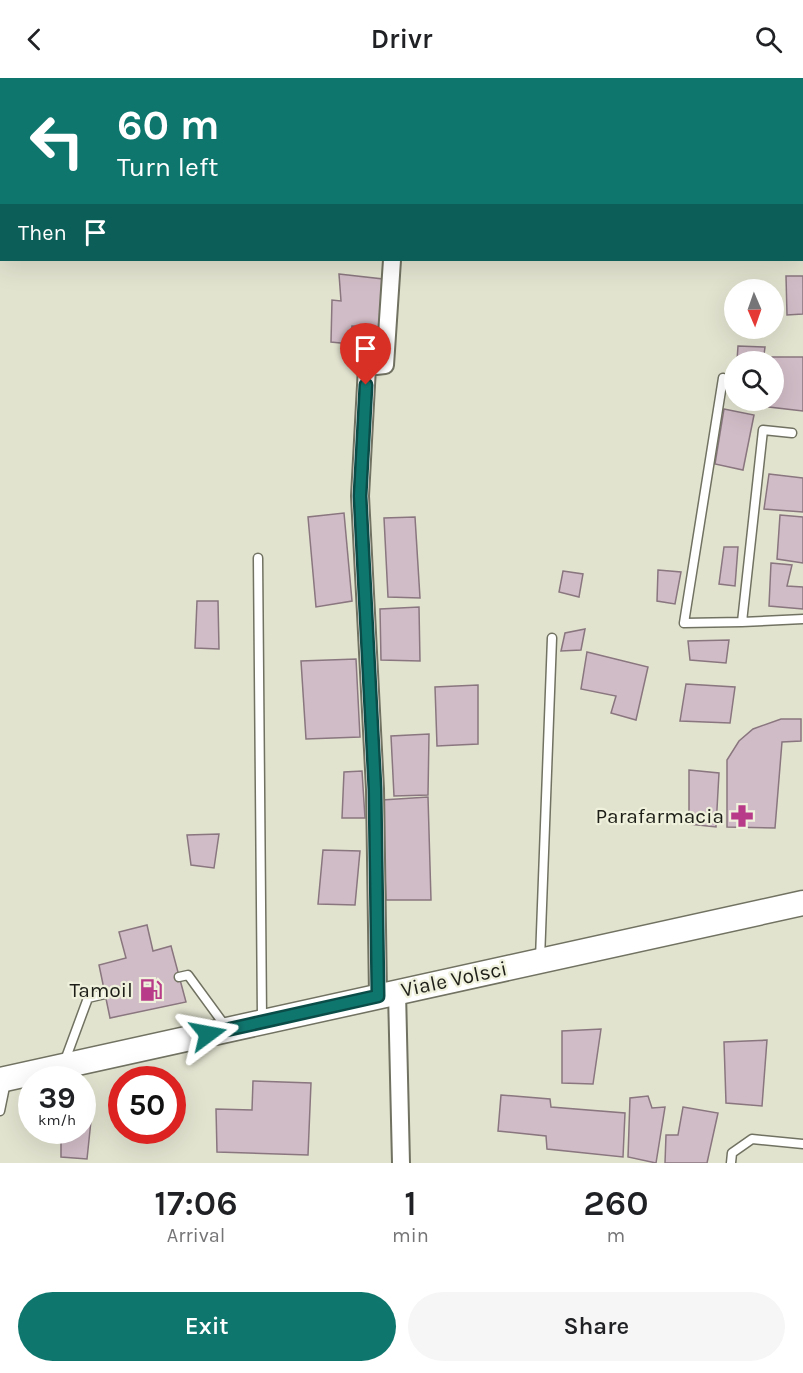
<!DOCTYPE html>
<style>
body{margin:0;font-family:Karla,sans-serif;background:#f6f6f6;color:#202124;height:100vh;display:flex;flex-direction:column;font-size:22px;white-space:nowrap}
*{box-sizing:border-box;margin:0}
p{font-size:20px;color:#757577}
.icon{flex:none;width:33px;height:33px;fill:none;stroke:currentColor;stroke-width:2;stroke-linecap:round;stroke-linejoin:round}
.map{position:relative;height:1085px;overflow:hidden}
.details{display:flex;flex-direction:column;background:#fff;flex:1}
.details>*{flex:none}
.hud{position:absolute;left:0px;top:0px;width:804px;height:183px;box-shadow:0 6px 24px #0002;background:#0f766e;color:#fff;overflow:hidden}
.needle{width:39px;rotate:178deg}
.controls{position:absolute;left:724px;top:201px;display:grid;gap:12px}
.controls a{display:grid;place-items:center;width:60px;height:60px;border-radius:50%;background:#fff;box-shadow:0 6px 24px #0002;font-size:30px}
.speed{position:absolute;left:18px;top:988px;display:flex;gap:12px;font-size:30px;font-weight:700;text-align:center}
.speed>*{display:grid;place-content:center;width:78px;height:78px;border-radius:50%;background:#fff;box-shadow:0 6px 24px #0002;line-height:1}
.speed small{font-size:15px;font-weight:400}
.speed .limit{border:9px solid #d22;background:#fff;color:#111}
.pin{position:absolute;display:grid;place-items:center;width:51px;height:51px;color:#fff;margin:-62px -26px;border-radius:50% 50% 50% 0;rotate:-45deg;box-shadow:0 0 6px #0007}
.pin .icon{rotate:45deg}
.me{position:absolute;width:66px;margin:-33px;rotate:77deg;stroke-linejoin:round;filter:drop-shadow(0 0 4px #0008)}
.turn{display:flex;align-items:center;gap:21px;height:126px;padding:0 18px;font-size:27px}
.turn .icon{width:78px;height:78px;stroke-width:2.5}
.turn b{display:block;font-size:42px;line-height:51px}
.then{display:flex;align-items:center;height:57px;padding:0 18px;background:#0003;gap:12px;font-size:22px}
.eta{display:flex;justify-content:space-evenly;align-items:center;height:102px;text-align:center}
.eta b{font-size:36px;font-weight:600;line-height:42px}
.cta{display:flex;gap:12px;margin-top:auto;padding:12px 18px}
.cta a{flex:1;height:69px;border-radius:36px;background:#0f766e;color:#fff;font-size:24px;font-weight:600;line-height:69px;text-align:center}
.cta a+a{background:#f6f6f6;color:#202124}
header{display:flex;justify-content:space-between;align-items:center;height:78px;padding:0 18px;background:#fff;font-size:27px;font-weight:600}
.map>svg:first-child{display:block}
.building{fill:#d0bcc6;stroke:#89767f;stroke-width:1.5}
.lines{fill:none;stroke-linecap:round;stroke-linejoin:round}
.lane-casing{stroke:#717261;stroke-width:11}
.street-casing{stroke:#717261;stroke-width:20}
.secondary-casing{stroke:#717261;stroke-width:27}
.lane{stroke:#fff;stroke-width:8}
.street{stroke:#fff;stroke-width:16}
.secondary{stroke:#fff;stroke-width:24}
.route-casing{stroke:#0a4d48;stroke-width:15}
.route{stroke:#0f766e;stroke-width:10}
.labels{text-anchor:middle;stroke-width:4.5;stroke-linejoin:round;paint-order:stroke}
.poi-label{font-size:21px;fill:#1d1e17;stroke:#eff1dc;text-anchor:end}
.street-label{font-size:21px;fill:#1d1e17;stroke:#eff1dc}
</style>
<header><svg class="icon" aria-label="back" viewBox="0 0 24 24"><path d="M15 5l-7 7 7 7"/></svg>Drivr<svg class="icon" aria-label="search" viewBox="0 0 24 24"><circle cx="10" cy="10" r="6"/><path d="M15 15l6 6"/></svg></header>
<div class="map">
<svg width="803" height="1085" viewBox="0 0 803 1085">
<rect width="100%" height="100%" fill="#e2e3cf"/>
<path class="building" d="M212 0H278L212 2Z
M339 196 383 201 380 249 352 248 350 266 331 264 332 222 341 223Z
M786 198H803V236L787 237Z
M738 268 765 269 763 284 737 283Z
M772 279H803V333L769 329V322H774Z
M724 331 754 337 743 392 715 386Z
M769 396 803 400V434L764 431Z
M344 435 352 523 316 529 308 439Z
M780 437 803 439V485L777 481Z
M415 439 420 520 388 519 384 440Z
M724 469H738L735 508 719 506Z
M771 485 792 487 787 508 803 509V531L769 528Z
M658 492 681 494 675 526 657 523Z
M563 493 583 496 579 519 559 514Z
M197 523H218L219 571 195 570Z
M419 529 420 583 381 582 380 531Z
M585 551 581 572 561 573 565 555Z
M729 562 726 585 690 582 688 563Z
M587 574 648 589 636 642 611 635 616 618 581 611Z
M356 581 360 659 306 661 301 583Z
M686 606 735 609 730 645 680 643Z
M478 607V666L437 668 435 609Z
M781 641H801V663L782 664 775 750 727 749V682L739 663 753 651Z
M429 656 428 717 394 718 391 658Z
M689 692 719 695 716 749 689 746Z
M362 693 365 740H342L344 694Z
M428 719 431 822H386L382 722Z
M219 756 214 790 191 787 187 757Z
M323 772 360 773 355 827 318 826Z
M147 847 153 873 171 868 186 924 110 940 99 887 126 880 119 854Z
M601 951 593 1006 562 1005V953Z
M767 962 762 1028 726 1025 724 964Z
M253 1003 311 1005 308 1077 217 1074 216 1031 252 1032Z
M501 1017 550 1021 551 1029 625 1035 623 1079 547 1071 546 1058 498 1053Z
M648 1018 652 1030 665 1029 656 1085 628 1079 630 1020Z
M683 1029 718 1035 707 1085H665L666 1057H678Z
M82 1033H92L87 1081 61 1079V1053H82Z"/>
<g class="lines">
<g class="lane-casing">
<path id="lane" d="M201 0 202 2
M723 300 684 545 742 544
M792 355 763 352 742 544 803 541
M258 480 262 941
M540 881 552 560
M179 899 188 897 226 949
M64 985 88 920 105 916
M0 1033 6 1004
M731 1085 732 1075 752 1061 803 1066"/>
</g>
<g class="street-casing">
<path id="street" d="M397 914 401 1085
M378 918 375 711 360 418 367 289 385 287 392 182"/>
</g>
<g class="secondary-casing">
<path id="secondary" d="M0 1002 803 825"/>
</g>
<use href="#lane" class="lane"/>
<use href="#street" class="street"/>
<use href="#secondary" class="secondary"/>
</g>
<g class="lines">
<g class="route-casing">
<path id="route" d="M208 956 378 918 375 711 360 418 366 307"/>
</g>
<use href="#route" class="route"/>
</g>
<defs>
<g id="pharmacy-bare" transform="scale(1.8)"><path d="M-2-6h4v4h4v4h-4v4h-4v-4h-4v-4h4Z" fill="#b83b89" stroke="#eff1dc" stroke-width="2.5" paint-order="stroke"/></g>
<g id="fuel-bare" transform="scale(1.8)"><path d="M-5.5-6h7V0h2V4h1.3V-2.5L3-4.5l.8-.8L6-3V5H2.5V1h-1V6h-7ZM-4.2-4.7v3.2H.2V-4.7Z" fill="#b83b89" stroke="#eff1dc" stroke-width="2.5" paint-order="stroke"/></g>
</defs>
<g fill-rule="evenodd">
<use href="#pharmacy-bare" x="742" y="738"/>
<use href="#fuel-bare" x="151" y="912"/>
</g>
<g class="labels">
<g class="poi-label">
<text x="724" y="745">Parafarmacia</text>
<text x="133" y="919">Tamoil</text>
</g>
<g class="street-label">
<text transform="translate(454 901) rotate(-12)" y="7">Viale Volsci</text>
</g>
</g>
</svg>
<div class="controls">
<a><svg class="needle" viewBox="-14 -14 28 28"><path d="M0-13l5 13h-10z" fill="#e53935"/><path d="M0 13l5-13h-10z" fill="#757577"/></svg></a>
<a><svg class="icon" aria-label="search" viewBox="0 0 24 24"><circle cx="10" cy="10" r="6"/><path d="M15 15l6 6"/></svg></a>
</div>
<div class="speed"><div>39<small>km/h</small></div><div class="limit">50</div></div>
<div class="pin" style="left:366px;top:307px;background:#d93025"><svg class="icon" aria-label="arrive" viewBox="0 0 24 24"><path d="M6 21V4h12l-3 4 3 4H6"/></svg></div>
<svg class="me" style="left:208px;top:956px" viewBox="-20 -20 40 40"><path d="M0-17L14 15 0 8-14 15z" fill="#0f766e" stroke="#fff" stroke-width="4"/></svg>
<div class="hud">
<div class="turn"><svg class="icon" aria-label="left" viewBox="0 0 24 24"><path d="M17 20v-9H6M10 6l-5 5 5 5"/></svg><div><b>60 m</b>Turn left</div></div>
<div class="then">Then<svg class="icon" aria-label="arrive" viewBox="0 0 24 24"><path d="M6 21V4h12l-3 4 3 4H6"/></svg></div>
</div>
</div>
<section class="details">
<div class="eta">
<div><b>17:06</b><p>Arrival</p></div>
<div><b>1</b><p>min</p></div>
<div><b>260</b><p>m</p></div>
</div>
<div class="cta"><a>Exit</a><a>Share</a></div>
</section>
